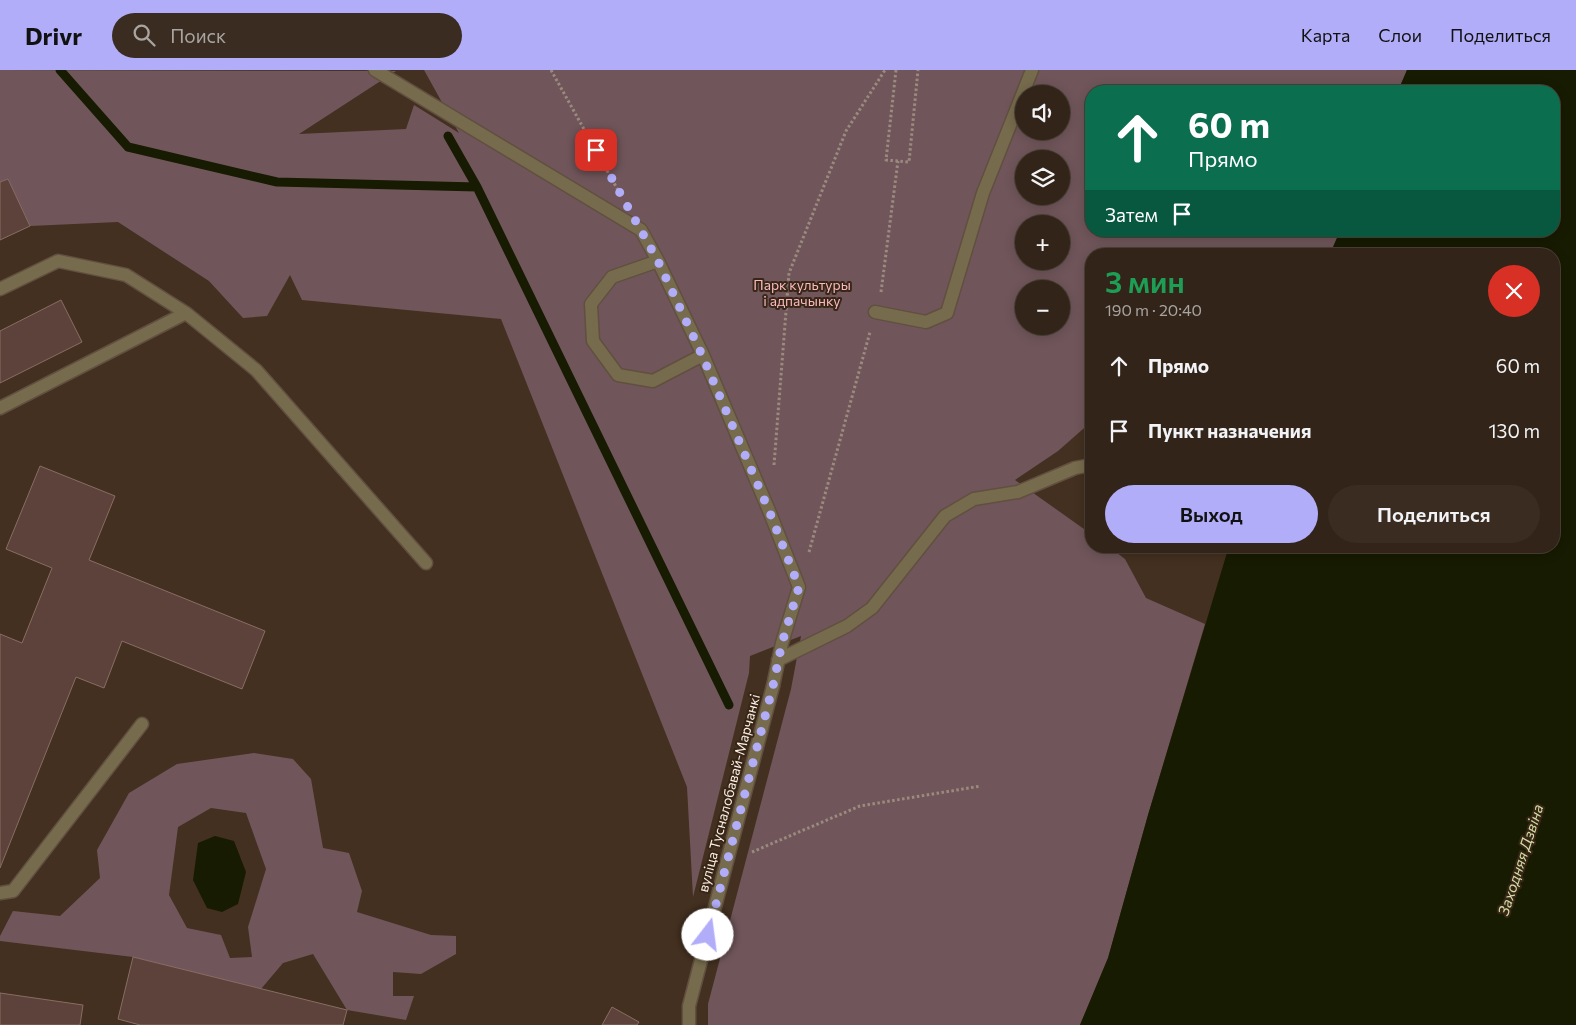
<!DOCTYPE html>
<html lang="ru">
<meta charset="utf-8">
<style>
body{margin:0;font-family:Commissioner,sans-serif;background:#3a2c21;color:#f1f3f6;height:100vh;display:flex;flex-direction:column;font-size:19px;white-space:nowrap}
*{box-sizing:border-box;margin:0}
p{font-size:16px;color:#a8a4a2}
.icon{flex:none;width:28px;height:28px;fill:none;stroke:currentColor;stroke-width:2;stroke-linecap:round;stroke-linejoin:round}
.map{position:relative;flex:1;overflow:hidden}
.sheet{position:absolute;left:1085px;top:178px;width:475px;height:305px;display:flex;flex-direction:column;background:#322418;border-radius:20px;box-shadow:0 2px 12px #0003,0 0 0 1px #4d4137}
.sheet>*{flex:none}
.top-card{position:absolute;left:1085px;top:15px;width:475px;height:152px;border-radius:20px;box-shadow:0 2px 12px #0003,0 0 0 1px #4d4137;background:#0b6e4f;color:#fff;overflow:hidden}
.tools{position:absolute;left:1015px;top:15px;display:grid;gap:10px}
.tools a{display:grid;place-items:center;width:55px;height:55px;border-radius:50%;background:#322418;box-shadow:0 2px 12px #0003,0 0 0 1px #4d4137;font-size:25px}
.pin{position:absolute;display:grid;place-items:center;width:42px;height:42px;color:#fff;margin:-21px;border-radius:10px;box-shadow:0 2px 8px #0006}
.me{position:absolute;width:55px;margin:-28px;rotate:15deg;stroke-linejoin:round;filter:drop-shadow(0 0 4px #0008)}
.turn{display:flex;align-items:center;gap:18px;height:105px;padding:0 20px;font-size:22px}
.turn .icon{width:65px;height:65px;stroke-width:2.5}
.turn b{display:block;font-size:35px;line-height:42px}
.then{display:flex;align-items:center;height:48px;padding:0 20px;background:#0003;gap:10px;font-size:19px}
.round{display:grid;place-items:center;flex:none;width:52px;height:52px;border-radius:26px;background:#3a2c21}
.headline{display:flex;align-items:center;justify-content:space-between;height:85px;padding:0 20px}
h1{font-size:30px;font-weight:600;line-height:38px;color:#1e9e55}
.primary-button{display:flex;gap:10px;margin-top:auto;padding:10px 20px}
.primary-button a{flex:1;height:58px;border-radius:30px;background:#b2adf9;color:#111;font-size:20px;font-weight:600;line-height:58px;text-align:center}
.primary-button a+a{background:#3a2c21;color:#f1f3f6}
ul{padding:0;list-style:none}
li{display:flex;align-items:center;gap:15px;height:65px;padding:0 20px}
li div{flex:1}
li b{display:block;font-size:19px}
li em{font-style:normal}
header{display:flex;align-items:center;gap:30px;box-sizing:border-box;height:70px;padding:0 25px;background:#b2adf9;color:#111}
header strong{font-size:24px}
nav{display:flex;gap:28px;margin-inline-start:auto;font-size:18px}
.search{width:350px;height:45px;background:#3a2c21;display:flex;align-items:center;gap:12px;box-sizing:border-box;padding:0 18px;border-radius:28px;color:#a8a4a2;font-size:19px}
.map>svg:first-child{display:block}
.green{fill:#70565a;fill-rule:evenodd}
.water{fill:#171b01}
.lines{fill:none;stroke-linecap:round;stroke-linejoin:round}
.stream{stroke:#171b01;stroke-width:9}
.building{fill:#5c423b;stroke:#896d65}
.lane-casing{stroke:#614f40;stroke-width:15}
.street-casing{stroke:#614f40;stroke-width:15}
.path{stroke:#9b8b7e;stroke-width:3;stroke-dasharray:2.5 2.5;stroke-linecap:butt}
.lane{stroke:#766b4c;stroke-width:12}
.street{stroke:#766b4c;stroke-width:12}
.route{stroke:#b2adf9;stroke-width:9;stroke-dasharray:0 16.2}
.labels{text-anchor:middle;stroke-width:4;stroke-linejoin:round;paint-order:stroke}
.park-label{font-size:14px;fill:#fab9c3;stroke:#382616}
.street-label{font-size:14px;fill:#fcf0e6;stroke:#382616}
.water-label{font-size:15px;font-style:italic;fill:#d2dea5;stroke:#382616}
</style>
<header>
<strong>Drivr</strong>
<div class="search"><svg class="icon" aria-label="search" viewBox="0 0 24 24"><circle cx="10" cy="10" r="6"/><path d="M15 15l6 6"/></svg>Поиск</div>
<nav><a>Карта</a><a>Слои</a><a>Поделиться</a></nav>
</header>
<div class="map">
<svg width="1576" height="955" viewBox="0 0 1576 955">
<rect width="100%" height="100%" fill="#433020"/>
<path class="green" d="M0 0 396 1 299 64 406 59 414 35 459 63 424 0H1407L1398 21H1091V161H1340L1330 184H1091V352L1058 381 1015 410 1091 464V476H1108L1125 489 1146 528 1205 554 1148 745 1108 888 1080 955H708V934L791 619 801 566 750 586 749 603 693 827 687 717 501 249 302 230 290 205 267 246 243 248 209 211 118 152 30 156 8 109 0 112ZM1024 24H1061V61H1024ZM1024 89H1061V126H1024ZM1024 154H1061V191H1024ZM1024 219H1061V256H1024Z
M254 683 293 689 311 709 323 778 349 783 362 821 357 842 431 865 456 866V884L421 904 393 902V926H414L406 950 347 940 313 884 283 893 261 919 133 887 0 871V866L13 841 60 846 100 808 97 780 129 723 177 694ZM211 738 246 743 266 799 248 857 252 887 230 888 221 865 187 858 169 825 178 757Z"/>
<path class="water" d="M1407 0H1576V955H1080L1108 888 1148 745 1229 476H1554V184H1330L1340 161H1554V21H1398Z
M215 766 234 771 246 802 238 834 222 842 207 838 193 810 198 773Z"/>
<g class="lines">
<path class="stream" d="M60 0 128 77 277 112 477 117 729 635
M448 66 477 117"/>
</g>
<path class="building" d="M8 109 30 156 0 170V112Z
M61 230 82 272 0 313V261Z
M40 396 115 426 89 490 265 561 242 619 122 571 104 618 76 607 0 798V564L22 573 52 498 6 479Z
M133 887 347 940 343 955H140L118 949Z
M0 923 83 935 80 955H0Z
M612 937 639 952 637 955H602Z"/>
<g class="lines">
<g class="lane-casing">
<path id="lane" d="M375 0 641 160 658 191 703 285 770 443 799 517 782 573 773 616
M658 191 612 207 591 234 593 271 618 305 653 311 703 285
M0 219 58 191 126 205 186 243 256 300 426 493
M875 242 926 252 947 243 983 123 1032 0
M0 338 186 243
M778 590 847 556 872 538 945 446 974 429 1018 422 1075 398 1091 395
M0 823 13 821 142 654"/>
</g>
<g class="street-casing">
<path id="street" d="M689 955V936L773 616"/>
</g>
<path class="path" d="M551 0 619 122
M896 0 886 90 909 92 918 0
M881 222 898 91
M774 395 789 203 846 61 885 0
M809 482 870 262
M752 782 860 736 981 716"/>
<use href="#lane" class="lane"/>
<use href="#street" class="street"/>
</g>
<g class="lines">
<path class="route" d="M596 80 658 191 702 285 770 443 799 517 782 573 773 616 708 865"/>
</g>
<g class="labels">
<g class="park-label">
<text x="802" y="220">Парк культуры<tspan x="802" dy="16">і адпачынку</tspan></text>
</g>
<g class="street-label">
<text transform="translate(729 723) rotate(-75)" y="5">вуліца Тусналобавай-Марчанкі</text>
</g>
<g class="water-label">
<text transform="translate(1521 790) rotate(-72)" y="5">Заходняя Дзвіна</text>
</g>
</g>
</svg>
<div class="tools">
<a><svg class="icon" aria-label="sound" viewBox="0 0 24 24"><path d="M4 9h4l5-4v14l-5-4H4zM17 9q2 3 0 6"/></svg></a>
<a><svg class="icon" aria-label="layers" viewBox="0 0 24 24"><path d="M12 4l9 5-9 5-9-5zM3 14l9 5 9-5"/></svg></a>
<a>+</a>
<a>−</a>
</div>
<div class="pin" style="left:596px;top:80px;background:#d93025"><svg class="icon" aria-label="arrive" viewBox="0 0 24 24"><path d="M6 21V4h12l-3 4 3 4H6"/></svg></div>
<svg class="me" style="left:708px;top:865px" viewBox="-20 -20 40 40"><circle r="19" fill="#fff"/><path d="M0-13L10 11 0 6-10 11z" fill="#b2adf9"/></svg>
<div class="top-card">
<div class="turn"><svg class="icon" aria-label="ahead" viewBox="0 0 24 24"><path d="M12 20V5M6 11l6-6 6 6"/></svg><div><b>60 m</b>Прямо</div></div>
<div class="then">Затем<svg class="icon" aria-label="arrive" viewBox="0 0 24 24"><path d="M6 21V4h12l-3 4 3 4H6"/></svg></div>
</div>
<section class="sheet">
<div class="headline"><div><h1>3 мин</h1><p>190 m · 20:40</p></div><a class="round" style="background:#d93025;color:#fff"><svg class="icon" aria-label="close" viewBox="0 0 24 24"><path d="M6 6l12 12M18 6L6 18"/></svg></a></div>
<ul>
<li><svg class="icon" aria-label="ahead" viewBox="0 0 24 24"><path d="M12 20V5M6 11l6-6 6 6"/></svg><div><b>Прямо</b></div><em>60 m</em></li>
<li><svg class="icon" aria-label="arrive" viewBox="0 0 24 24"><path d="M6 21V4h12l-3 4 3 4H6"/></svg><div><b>Пункт назначения</b></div><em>130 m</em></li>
</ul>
<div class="primary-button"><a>Выход</a><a>Поделиться</a></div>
</section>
</div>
